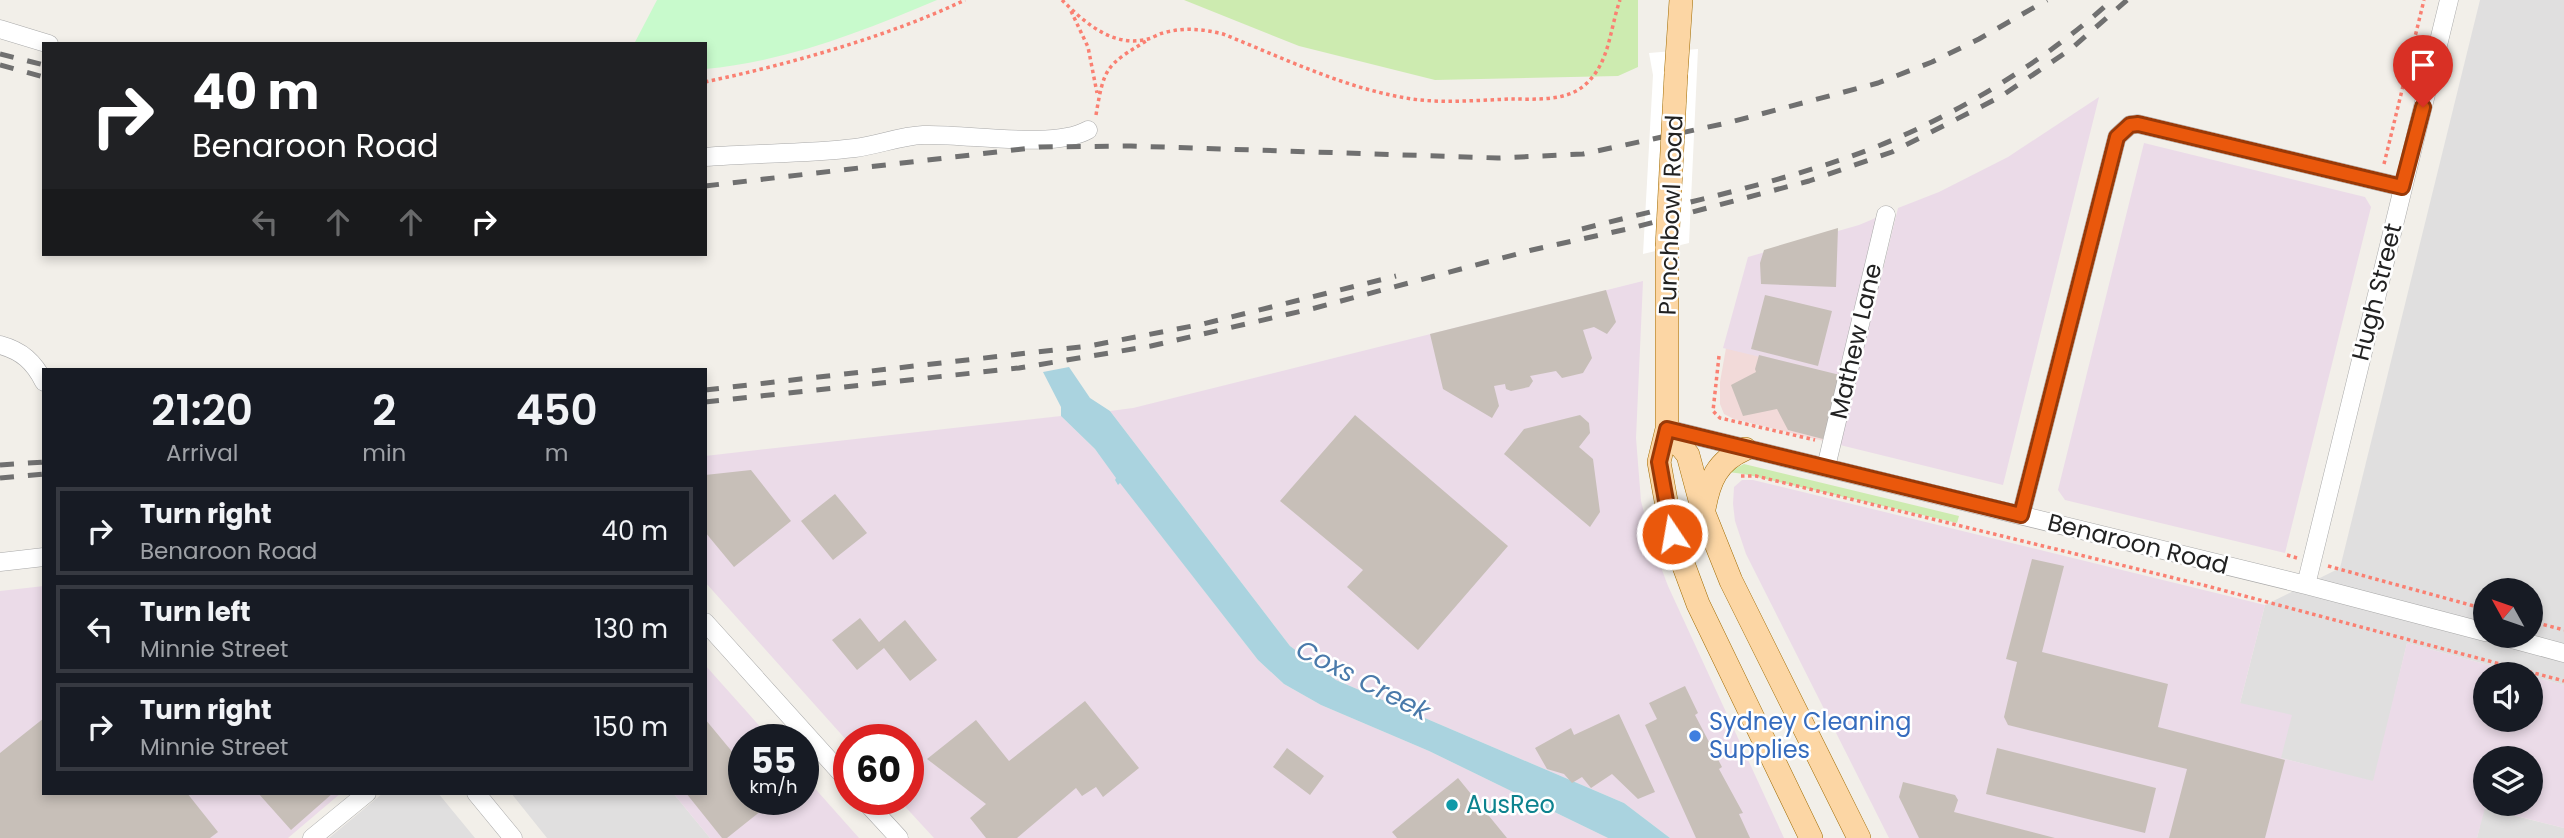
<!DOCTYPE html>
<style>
body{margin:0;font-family:Poppins,sans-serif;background:#242831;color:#f1f3f6;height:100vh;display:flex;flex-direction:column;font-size:26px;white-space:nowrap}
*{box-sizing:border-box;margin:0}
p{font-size:23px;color:#9ea1a6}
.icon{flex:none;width:38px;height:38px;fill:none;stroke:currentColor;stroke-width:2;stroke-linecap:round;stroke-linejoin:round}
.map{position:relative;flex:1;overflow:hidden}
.drawer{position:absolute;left:42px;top:368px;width:665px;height:427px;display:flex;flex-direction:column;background:#171b24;border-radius:0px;box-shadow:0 4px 10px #0003}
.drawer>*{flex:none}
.hud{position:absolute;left:42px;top:42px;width:665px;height:214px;border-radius:0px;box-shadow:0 4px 10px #0003;background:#202124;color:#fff;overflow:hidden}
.needle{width:46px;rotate:310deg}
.buttons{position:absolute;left:2473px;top:578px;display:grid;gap:14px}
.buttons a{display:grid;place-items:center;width:70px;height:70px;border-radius:50%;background:#171b24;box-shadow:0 4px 10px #0003;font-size:35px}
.speed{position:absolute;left:728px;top:724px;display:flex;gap:14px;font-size:35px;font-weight:700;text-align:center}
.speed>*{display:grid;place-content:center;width:91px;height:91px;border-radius:50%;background:#171b24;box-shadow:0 4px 10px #0003;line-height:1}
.speed small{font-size:18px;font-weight:400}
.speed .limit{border:10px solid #d22;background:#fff;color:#111}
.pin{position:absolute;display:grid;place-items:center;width:60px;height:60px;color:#fff;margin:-72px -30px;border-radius:50% 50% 50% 0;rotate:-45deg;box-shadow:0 0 7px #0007}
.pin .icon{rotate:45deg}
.me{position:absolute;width:77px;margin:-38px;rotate:348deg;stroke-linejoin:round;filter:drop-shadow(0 0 5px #0008)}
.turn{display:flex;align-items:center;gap:24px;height:147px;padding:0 35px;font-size:32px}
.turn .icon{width:91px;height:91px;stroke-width:2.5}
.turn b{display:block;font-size:49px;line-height:60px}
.lanes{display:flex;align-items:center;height:66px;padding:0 35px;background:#0003;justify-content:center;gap:35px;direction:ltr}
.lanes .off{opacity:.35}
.eta{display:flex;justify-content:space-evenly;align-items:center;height:119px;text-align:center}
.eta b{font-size:42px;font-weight:600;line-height:49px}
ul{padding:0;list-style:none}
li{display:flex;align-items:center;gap:21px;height:88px;margin:0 14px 10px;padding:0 21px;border:4px solid #363941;border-radius:0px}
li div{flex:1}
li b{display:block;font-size:26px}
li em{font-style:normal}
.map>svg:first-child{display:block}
.residential{fill:#e0dfdf;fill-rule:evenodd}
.commercial{fill:#f2dad9}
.industrial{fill:#ebdbe8;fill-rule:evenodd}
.grass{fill:#cdebb0}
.park{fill:#c8facc}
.water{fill:#aad3df}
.pier{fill:#fff}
.building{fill:#c7bfb8}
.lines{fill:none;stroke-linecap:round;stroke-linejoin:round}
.minor-casing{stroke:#a9a9a9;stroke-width:19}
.major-casing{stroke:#a06b00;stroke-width:24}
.path{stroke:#fa8072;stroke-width:3.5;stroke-dasharray:3.5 3.5;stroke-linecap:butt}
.minor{stroke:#fff;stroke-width:18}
.major{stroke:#fcd6a4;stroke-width:23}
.rail{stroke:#707070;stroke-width:5;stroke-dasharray:14 14;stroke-linecap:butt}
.major-bridge-casing{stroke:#a06b00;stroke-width:24;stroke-linecap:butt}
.major-bridge{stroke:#fcd6a4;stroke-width:23}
.route-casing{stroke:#983908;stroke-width:18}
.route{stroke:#ea580c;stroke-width:12}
.shop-dot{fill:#3f7fe0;stroke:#fff;stroke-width:2.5}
.culture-dot{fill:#0f9aa8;stroke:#fff;stroke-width:2.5}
.labels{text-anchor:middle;stroke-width:5;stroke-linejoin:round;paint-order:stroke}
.street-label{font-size:24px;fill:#222;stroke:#fff}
.shop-label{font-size:24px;fill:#366cbe;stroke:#fff;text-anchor:start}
.culture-label{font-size:24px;fill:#0d838f;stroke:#fff;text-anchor:start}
.water-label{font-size:26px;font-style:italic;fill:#4a7aab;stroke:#fff}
</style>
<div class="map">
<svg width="2564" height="838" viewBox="0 0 2564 838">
<rect width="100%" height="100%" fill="#f2efe9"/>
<path class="residential" d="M2480 0H2564V685L2531 676 2530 674H2522L2407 643 2374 782 2281 758 2240 703 2265 605 2340 568ZM2485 590H2530V635H2485Z
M383 793H438L475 838H329Z
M511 793H673L710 838H547Z
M2484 808 2564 828V838H2477Z"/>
<path class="commercial" d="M1726 348 1840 376 1824 441 1734 419 1724 414 1720 404V382Z"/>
<path class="industrial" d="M2099 97 2003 485 1840 445 1898 208 1939 192 2008 157Z
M2144 143 2365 197 2371 207 2285 553 2065 500 2058 490Z
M1878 217 1840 376 1723 348 1748 257 1859 225Z
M1643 281 1636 438 1641 501 1653 546 1668 586 1784 838H1670L1624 803 1336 680 1290 646 1110 411 1133 408Z
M1061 416 1095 449 1117 478 1115 480 1118 484 1120 482 1258 660 1284 684 1321 705 1429 751 1608 838H934L899 800H908V740H849V743L705 582V456Z
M1742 480H1753L1811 494 2265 605 2240 703 2292 715 2281 758 2373 781 2407 643 2522 674H2485V719H2530L2531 676 2564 685V828L2485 808 2477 838H1889L1746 554 1735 521 1733 504 1734 487ZM2485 758H2530V803H2485Z
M44 586V793H341L288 838H0V591Z
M705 665 772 740H744V800H803V775L859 838H710L673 793H705Z"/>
<path class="grass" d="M1184 0H1638V67L1618 76 1435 80 1299 46Z
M1744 464 1959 516 1957 523 1744 474 1728 472Z"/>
<path class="park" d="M657 0H937C864 31 785 62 705 69V44H634Z"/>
<path class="water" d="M1069 367 1090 398 1110 411 1290 646 1336 680 1624 803 1670 838H1608L1429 751 1321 705 1284 684 1258 660 1120 483 1118 485 1115 480 1116 478 1095 449 1061 416V407L1043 372Z"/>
<path class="pier" d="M1698 49 1689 243 1643 254 1653 75 1649 53Z"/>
<path class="building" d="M1838 228 1836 287 1761 284 1760 263 1764 250Z
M1606 290 1616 322 1607 334 1594 327 1583 330 1592 358 1583 373 1562 378 1556 371 1530 376 1533 381 1529 387 1511 391 1506 389 1505 384 1494 386 1499 406 1492 418 1443 389 1430 334Z
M1765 295 1832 311 1818 366 1751 349Z
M1759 355 1840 375 1823 439 1788 430 1777 409 1743 416 1731 385 1756 372 1755 369Z
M1355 415 1508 546 1418 650 1347 587 1363 570 1280 501Z
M1580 415 1589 423 1590 433 1579 447 1593 459 1600 512 1590 527 1504 454 1524 429Z
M751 470 791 521 734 567 705 532V475Z
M835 494 867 533 833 560 801 521Z
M2032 559 2064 566 2042 652 2168 684 2158 727 2285 760 2265 838H2169L2187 769 2008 725 2004 717 2017 662 2006 659Z
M860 618 879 642 905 620 937 660 910 681 884 648 857 670 832 640Z
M1685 686 1698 713 1695 715 1722 767 1719 769 1743 813 1739 814 1750 838H1696L1645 725 1657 719 1649 703Z
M1085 701 1139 768 1103 797 1096 787 1082 796 1076 788 1017 838H986L970 818 986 804 927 759 976 720 1009 761Z
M1619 714 1655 792 1638 799 1612 774 1591 788 1582 777 1572 783 1564 774 1547 769 1535 748 1571 728 1574 735Z
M44 718V793H187L218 832 210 838H0V753Z
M705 719 744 766V800H771L772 802 727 838H722L686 793H705Z
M1287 748 1324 776 1310 795 1273 767Z
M1997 748 2156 788 2145 833 1986 794Z
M1458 778 1507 838H1397L1392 832Z
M1903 782 1955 795 1958 800 1954 812 2055 838H1919L1899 797Z
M258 793H333L291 830Z"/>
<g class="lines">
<g class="minor-casing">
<path id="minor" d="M0 29 49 44
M705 157C755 153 805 154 855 148 878 145 900 136 923 135 966 133 1052 150 1088 130
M0 345C22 351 34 362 44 382
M1667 429 2306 585 2485 632
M1826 467 1886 215
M2021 515 2117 137 2130 125 2138 124 2402 187
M0 562 44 557
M2306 585 2449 0
M705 622 849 782
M2497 635 2564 653
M476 793 513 838
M864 800 899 838
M312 838 367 793"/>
</g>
<g class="major-casing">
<path id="major" d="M1676 74 1681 0
M1667 247V429L1659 462 1672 534 1698 604 1811 838
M1667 429 1688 455 1703 511 1731 581 1859 838
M1704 509C1709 481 1717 461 1745 449"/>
</g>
<path class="path" d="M1062 0C1085 23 1113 48 1148 39 1153 38 1158 34 1163 33 1184 27 1203 29 1223 34 1286 59 1352 92 1420 100 1450 103 1481 100 1511 99 1536 99 1568 102 1587 83 1610 61 1610 28 1620 0
M1071 11 1088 47 1097 93
M705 82C790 64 887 37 965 0
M1096 115C1104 67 1106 65 1148 40
M2384 164 2424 0
M1719 356 1713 411 1720 418 1815 440
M1741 476H1756L2207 586 2564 681
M2287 555 2297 558
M2328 566 2485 609
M2530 621 2564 630"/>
<use href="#minor" class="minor"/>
<use href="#major" class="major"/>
<path class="rail" d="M0 54 44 65
M0 65 44 77
M705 186 1039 147 1131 146 1498 158 1583 154 1727 123 1878 83 1932 62 1979 39 2047 0
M1582 229C1671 206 1762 187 1849 157 1941 125 2040 66 2112 0
M705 390 1089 346 1203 324 1396 276
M705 402 1019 368 1151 346 1315 308 1532 250 1632 228 1809 181 1892 152 2000 97 2071 49 2127 0
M0 465 44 462
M0 478 44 474"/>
<g class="major-bridge-casing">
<path id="major-bridge" d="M1667 247 1676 74"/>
</g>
<use href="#major-bridge" class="major-bridge"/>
</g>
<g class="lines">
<g class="route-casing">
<path id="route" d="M1672 534 1659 462 1667 429 2021 515 2117 137 2130 125 2138 124 2402 187 2423 107"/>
</g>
<use href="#route" class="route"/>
</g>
<circle class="shop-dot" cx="1695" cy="736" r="7"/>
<circle class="culture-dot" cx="1452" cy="805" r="7"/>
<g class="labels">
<g class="street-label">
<text transform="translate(1671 215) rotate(-88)" y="8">Punchbowl Road</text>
<text transform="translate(2377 292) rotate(-76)" y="8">Hugh Street</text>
<text transform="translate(1856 341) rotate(-77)" y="8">Mathew Lane</text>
<text transform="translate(2138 544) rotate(14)" y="8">Benaroon Road</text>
</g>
<g class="shop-label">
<text x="1709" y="730">Sydney Cleaning<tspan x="1709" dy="28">Supplies</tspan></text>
</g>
<g class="culture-label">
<text x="1466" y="813">AusReo</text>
</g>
<g class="water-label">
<text transform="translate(1363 680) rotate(27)" y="9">Coxs Creek</text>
</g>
</g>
</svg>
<div class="buttons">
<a><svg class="needle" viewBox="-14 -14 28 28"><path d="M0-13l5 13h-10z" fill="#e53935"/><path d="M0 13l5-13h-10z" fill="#9ea1a6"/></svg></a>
<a><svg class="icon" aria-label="sound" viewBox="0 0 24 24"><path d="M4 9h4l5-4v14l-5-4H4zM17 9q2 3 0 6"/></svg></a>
<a><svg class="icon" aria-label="layers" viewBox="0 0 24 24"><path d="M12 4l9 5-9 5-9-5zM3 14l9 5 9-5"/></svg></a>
</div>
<div class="speed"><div>55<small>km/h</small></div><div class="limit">60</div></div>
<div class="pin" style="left:2423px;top:107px;background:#d93025"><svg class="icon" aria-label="arrive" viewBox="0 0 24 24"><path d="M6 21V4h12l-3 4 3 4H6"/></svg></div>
<svg class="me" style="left:1672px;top:534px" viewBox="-20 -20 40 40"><circle r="17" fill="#ea580c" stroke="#fff" stroke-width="3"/><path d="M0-11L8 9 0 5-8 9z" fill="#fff"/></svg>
<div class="hud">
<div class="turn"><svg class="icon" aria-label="right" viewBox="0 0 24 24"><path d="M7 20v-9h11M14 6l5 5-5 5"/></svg><div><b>40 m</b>Benaroon Road</div></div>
<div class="lanes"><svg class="icon off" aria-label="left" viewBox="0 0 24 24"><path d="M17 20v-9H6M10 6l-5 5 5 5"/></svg><svg class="icon off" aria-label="ahead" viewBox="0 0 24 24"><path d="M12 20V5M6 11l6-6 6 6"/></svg><svg class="icon off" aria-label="ahead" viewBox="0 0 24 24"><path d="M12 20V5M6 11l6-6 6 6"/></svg><svg class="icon" aria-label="right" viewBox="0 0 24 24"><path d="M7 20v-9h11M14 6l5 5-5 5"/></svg></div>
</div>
<section class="drawer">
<div class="eta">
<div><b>21:20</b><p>Arrival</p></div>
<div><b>2</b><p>min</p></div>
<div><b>450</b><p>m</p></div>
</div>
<ul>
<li><svg class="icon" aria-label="right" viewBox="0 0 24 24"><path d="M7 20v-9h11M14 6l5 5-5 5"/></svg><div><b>Turn right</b><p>Benaroon Road</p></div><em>40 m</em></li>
<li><svg class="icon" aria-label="left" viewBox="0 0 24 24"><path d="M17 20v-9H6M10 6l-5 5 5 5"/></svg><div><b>Turn left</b><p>Minnie Street</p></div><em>130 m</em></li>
<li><svg class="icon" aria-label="right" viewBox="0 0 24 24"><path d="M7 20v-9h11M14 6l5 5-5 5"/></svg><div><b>Turn right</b><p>Minnie Street</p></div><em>150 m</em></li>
</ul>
</section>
</div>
